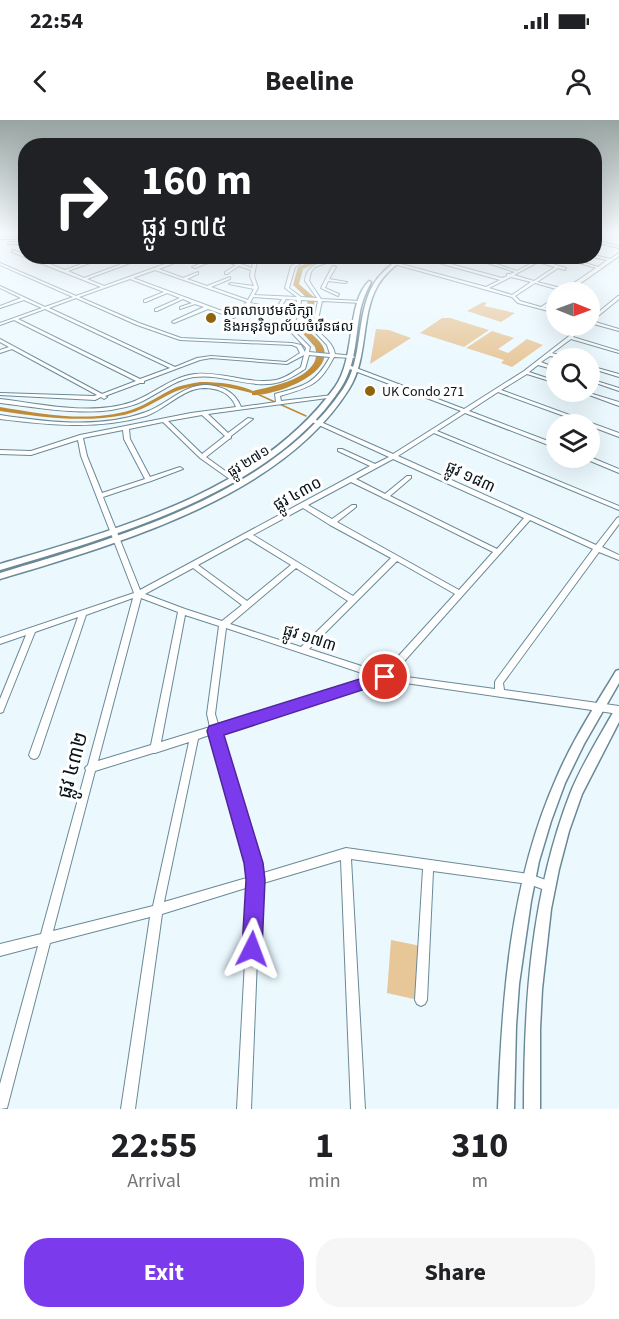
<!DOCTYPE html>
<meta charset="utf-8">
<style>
body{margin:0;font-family:"Source Sans 3","Noto Sans Khmer",sans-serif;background:#f6f6f6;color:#202124;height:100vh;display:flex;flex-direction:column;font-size:22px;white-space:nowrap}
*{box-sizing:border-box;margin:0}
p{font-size:20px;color:#757577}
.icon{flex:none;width:33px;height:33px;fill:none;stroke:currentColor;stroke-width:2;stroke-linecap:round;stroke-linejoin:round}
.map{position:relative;height:989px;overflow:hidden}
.drawer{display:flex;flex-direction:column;background:#fff;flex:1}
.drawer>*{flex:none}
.banner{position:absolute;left:18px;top:18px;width:584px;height:126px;border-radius:24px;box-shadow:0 6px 24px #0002;background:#202124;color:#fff;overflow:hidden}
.needle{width:39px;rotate:91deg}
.controls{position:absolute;left:546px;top:162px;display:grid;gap:12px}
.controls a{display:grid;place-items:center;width:54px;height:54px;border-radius:50%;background:#fff;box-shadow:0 6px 24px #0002;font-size:30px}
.pin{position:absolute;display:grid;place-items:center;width:51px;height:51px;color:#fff;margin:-26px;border:3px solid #fff;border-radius:50%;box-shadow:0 2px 6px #0007}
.me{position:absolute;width:66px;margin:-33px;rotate:3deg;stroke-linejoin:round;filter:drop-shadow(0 0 4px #0008)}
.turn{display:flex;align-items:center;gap:21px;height:126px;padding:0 24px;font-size:27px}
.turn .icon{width:78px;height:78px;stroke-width:2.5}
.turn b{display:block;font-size:42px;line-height:51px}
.eta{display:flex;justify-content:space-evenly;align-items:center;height:102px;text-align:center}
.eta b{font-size:36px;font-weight:700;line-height:42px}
.cta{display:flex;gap:12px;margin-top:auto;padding:12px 24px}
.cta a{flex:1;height:69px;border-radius:24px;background:#7c3aed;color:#fff;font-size:24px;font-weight:700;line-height:69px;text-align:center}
.cta a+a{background:#f6f6f6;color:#202124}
.status{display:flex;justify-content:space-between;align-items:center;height:42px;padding:0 30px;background:#fff;direction:ltr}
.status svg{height:16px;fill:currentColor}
header{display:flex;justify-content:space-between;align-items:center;height:78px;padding:0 24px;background:#fff;font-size:27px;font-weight:700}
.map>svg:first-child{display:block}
.green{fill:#e7c698}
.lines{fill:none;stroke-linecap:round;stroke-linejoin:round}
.stream{stroke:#c08b36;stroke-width:1.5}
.canal{fill:#c08b36;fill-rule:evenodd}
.river{fill:#c08b36;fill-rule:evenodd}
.minor-casing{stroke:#6a8997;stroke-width:2}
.major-casing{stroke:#6a8997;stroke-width:3}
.minor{fill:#fff;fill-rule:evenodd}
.major{fill:#fff;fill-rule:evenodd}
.route{fill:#7c3aed;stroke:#51269a;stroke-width:1.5}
.poi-dot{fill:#90630d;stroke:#fff;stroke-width:2}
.labels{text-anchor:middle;stroke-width:6;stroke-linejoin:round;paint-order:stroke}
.far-poi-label{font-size:14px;fill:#081419;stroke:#fff;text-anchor:start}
.far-street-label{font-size:14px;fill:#081419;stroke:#fff}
.street-label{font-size:16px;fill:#081419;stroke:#fff}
.near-street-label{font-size:20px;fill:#081419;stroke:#fff}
</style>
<div class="status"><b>22:54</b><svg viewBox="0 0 49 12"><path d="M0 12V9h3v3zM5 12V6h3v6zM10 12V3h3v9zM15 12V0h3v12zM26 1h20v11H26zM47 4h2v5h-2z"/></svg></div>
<header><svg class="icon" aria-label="back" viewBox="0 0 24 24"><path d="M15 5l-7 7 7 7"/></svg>Beeline<svg class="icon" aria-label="person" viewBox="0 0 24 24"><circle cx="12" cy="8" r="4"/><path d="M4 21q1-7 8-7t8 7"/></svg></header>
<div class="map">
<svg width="619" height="989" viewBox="0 0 619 989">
<rect width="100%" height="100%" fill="#ebf9ff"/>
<path class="green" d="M483 182 487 183 484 186 515 193 501 202 467 191Z
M442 198H450L489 210 464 227 420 213Z
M376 209 389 210 411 218 370 244Z
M492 211 514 218 498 229 508 233 527 219 543 225 512 247 501 243 504 240 466 228Z
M391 820 421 826 418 880 387 873Z"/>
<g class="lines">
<path class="stream" d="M255 273 306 296"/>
<path class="canal" d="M200 262C219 262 241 264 257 273L255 274C225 266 200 259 170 274 155 282 141 291 124 295 83 303 41 297 0 291V287C42 294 89 303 131 290 147 285 161 274 177 267 184 265 192 263 200 262Z"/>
<path class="river" d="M322 136H332L303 149 299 164 315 178 313 194 306 208C311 215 321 220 324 229 332 256 271 277 252 275V271C271 267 325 257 315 227L298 208 305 194 308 179 293 165 298 147Z"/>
<g class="minor-casing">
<path id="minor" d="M0 117H26V119H0Z
M594 120 619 126V128L594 122Z
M9 122H26V124H8Z
M13 130 26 135V136H31L46 143 63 136H68L50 144 65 150 103 136H109L68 151 84 158 143 136H149L87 159 104 166 187 136H193L159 149 183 158 198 152V154L187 159 207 166 230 157V159L211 167 248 180 254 169 229 164 231 163 254 166 250 156 251 150 239 146 227 154H225V152L236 145 218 139 195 148 192 147 214 138 211 136H217L252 148 254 136H258L254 156 258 168 254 175 297 177 285 168 291 146 300 141 258 136H275L303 139 308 136H313L295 147 289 168 301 177 317 178 305 161C306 148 314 145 325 141 332 139 338 136 345 136L315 147 311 152 309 161 321 179 361 181 363 182 361 183 322 181 316 209C323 217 333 222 335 234L353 236 355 237 353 238 334 237C319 266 310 267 280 276L281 281 333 275H335V277L208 294 228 313 248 298 253 299 231 316V318L229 319 206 337 235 358V360H231L200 338 163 302 129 309 130 319 150 357 180 347 183 349 151 361 103 377 140 470 370 346 338 331V329H342L375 344 389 337 310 301V299H314L393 334 461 291 347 248V246H351L464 289 524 251 582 206H586L573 217 619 231V233L571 219 552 233 565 237V238H560L550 236 541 242 556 248V250L538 245 529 252 556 261V263L527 254 501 270 619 313V317L590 306V304H586L498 272 469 291 556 324V328L465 293 437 311 619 386V390L434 313 398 336 596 425 617 398 619 397V404L602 427 619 435V440L599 432 503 563 504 570 619 586V594L385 560 221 612 259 743 260 754 346 728 529 754 554 763 555 767 554 771 550 772 529 764 433 751 427 880 425 884 421 886 417 884 415 880 423 749 351 739 365 989H351L341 740 260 764 251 989H237L249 767 162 794 135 989H121L150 797 50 823 7 988 0 989V964L38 826 0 836V824L41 814 86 650 85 648 88 645 133 478 86 495 39 635 37 638 34 639 31 638 29 635 78 497 35 512 4 589 3 592 0 593V579L26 515 0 524V518L134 473 81 336 78 320 31 335 0 334V330L31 331 80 315 191 293 236 287C231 273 218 268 203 268 182 269 166 289 146 296 98 310 48 305 0 299V295C47 302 100 309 146 292 166 285 182 266 204 265 220 265 235 271 241 287L276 282 275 274C304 266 315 264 330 237L309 235 305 249C297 254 290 259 280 262 252 270 223 253 194 257 173 260 156 276 136 284 93 299 44 288 0 283V279C42 284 91 296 132 282 154 274 171 257 195 254 222 251 249 265 276 260 286 258 293 252 301 247L304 235 287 244 211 238 200 240 144 261V263H140L105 276 107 277 104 279 101 277 95 280 0 275V273L94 276 97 275 12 229 0 233V230L9 227 0 222V219L102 274 136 261 14 200 0 205V203L42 188 24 180 0 188V186L21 178 0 168V166L45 187 73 177 0 145V143L76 176 101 167 12 132ZM155 150 247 182 233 195 133 158ZM130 159 164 172 144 180V182H146L167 173 180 178 155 189V191H157L183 179 192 183 180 187V189L195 184 204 187 173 201 172 202 174 203 208 189 234 198 248 185 261 187 256 195 259 196 265 186 250 183 253 177 282 179 273 194 275 195 277 194 286 179 297 180 296 189 288 209 306 228 305 232 301 225 292 223 181 218 139 203 79 177ZM76 178 137 205 180 220 292 225 297 227 300 233 286 242 211 236 197 238 175 247 49 188ZM301 180 318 181 312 209 327 225 330 234 309 232 310 227 292 209 300 189ZM45 189 170 248 140 259 18 199ZM202 295 225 316 202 334 168 301ZM123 310 124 319 145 359 102 373 87 336 83 318ZM393 339 524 398 497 429 390 376 411 358V356H407L385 374 356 359ZM351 362 382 377 383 378 386 379 493 432 459 470 337 402 356 387V385H352L332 399 308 385ZM303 388 330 405 391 438 353 476 253 415ZM530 400 593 429 496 560 495 562V569L392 555ZM247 418 291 445 247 481 198 445ZM397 441 455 474 383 553 309 529ZM193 448 242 485 222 501 185 489 145 474ZM296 448 348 481 301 527 230 504ZM141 478 178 492 151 625 98 641ZM185 495 219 506 207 594 210 607 161 622ZM226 508 374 557 218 604 215 594ZM212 614 249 743 250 757 164 782 198 619ZM189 622 153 786 53 811 95 651 153 633H155Z
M619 133V136L568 172H562L563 171 535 163 515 176 520 181 541 187 556 177V179L545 188 556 191V193L518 183 512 177 387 142 390 141 486 167 500 160 414 136H421L502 158 507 156V154H510L515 152 466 136H472L493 143 507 136H512L496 144 517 151 535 141 520 136H526L566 148 565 150 558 148 537 162 565 169 596 148 556 136H562L598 147 607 140 593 137 594 135 610 139ZM538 142 555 147 534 161 514 155ZM511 157 531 162 512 175 489 168Z
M334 146 336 147 329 159 347 162 345 163 328 161 325 168 339 174 338 176 321 168 332 147Z
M618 176H619V179L592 201 619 209V211L590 203V199Z
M590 246 619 254V257L590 248Z
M590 259 619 268V271L590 261Z
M581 272H586L619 282V286Z
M590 337 619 349V353L583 338Z"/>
</g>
<g class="major-casing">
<path id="major" d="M610 112H619V114Z
M402 136H407C396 145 385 153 378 165 360 196 369 237 349 269 281 378 116 424 0 459V453C116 418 271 375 343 269 364 238 355 198 373 165 380 153 391 145 402 136Z
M369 161 371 162C367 170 363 178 361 187 355 214 357 242 342 266 275 372 114 416 0 450V444C118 409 259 372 335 267 356 238 346 183 369 161Z
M619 550V563L584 624 565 663 551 701 539 741 531 781 519 864 516 906 514 989H498C502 877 510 763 556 659 572 621 595 586 616 551Z
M619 587V602L582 674 569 711 559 749 551 789 542 869 540 909V989H524C524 882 531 775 570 674 582 644 600 616 615 589Z"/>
</g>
<use href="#minor" class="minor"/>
<use href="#major" class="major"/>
</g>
<linearGradient id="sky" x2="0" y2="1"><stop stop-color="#98a4a1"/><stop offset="0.45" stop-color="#f6fcff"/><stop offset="1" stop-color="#f6fcff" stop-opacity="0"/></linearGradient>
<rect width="619" height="250" fill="url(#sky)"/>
<path class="route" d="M385 551 392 557 390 561 224 615 263 743 265 760 262 829 259 836 252 839 245 836 242 829 246 760 244 743 207 611 209 606Z"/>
<g class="poi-dot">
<circle cx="211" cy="198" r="6"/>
<circle cx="370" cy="271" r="6"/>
</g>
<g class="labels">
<g class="far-poi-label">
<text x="223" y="195">សាលាបឋមសិក្សា<tspan x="223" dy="16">និងអនុវិទ្យាល័យចំរើនផល</tspan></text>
<text x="382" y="276">UK Condo 271</text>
</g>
<g class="far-street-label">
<text transform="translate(248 341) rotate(-32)" y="5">ផ្លូវ ២៧១</text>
</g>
<g class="street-label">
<text transform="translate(471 356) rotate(25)" y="6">ផ្លូវ ១៨៣</text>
<text transform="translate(297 373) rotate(-29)" y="6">ផ្លូវ ៤៣០</text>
<text transform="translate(310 517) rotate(18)" y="6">ផ្លូវ ១៧៣</text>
</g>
<g class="near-street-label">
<text transform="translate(72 645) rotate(-75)" y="7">ផ្លូវ ៤៣២</text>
</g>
</g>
</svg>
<div class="controls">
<a><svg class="needle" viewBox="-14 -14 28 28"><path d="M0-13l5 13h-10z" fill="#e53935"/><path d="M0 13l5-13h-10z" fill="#757577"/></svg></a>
<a><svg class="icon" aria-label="search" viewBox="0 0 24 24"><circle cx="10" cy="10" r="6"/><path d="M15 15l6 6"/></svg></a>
<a><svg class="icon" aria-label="layers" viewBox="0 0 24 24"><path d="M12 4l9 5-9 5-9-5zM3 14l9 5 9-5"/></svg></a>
</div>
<div class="pin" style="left:385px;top:557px;background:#d93025"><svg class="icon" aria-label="arrive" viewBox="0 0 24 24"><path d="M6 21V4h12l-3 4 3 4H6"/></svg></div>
<svg class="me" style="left:252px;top:829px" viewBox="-20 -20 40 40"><path d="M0-17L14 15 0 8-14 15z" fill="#7c3aed" stroke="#fff" stroke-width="4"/></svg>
<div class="banner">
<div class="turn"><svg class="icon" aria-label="right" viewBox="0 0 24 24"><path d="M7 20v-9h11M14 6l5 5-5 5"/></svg><div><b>160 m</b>ផ្លូវ ១៧៥</div></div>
</div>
</div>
<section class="drawer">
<div class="eta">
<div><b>22:55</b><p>Arrival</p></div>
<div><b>1</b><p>min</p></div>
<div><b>310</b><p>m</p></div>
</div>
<div class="cta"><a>Exit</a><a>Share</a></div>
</section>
